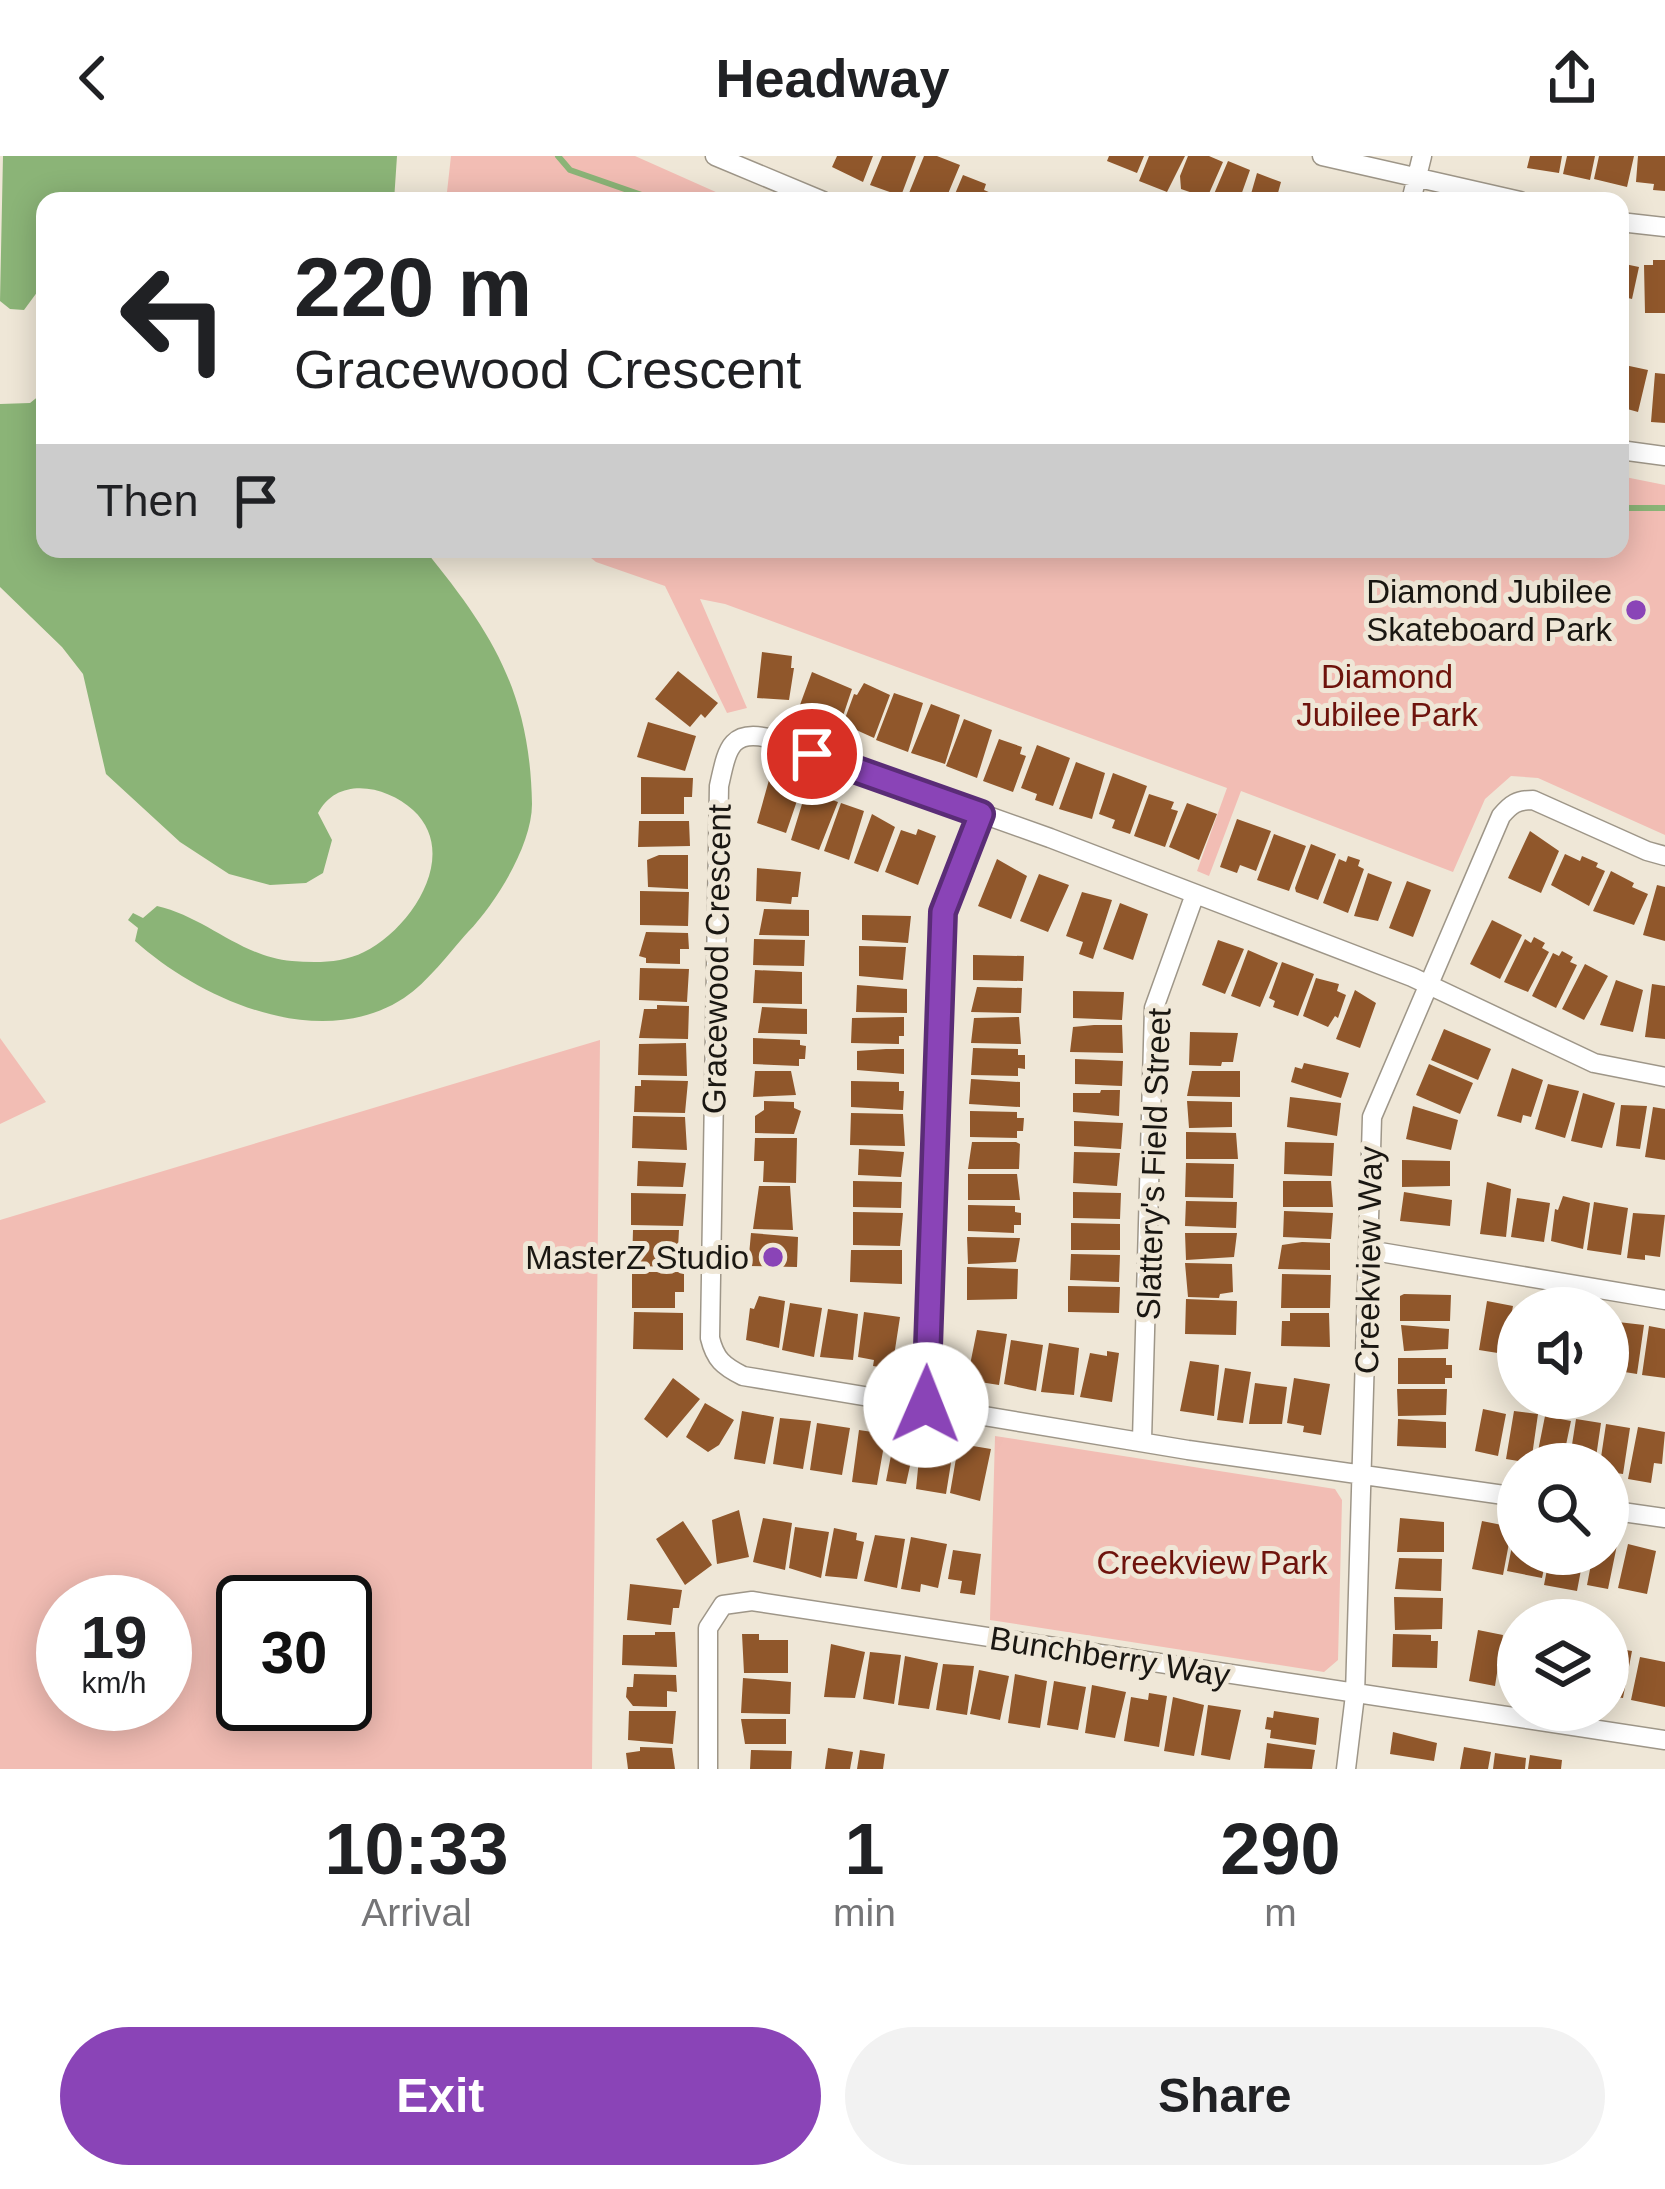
<!DOCTYPE html>
<style>
body{margin:0;font-family:Arial,sans-serif;background:#f2f2f2;color:#202124;height:100vh;display:flex;flex-direction:column;font-size:45px;white-space:nowrap}
*{box-sizing:border-box;margin:0}
p{font-size:39px;color:#757577}
.icon{flex:none;width:66px;height:66px;fill:none;stroke:currentColor;stroke-width:2;stroke-linecap:round;stroke-linejoin:round}
.map{position:relative;height:1613px;overflow:hidden}
.details{display:flex;flex-direction:column;background:#fff;flex:1}
.details>*{flex:none}
.top-card{position:absolute;left:36px;top:36px;width:1593px;height:366px;border-radius:24px;box-shadow:0 6px 30px #0003;background:#fff;color:#202124;overflow:hidden}
.controls{position:absolute;left:1497px;top:1131px;display:grid;gap:24px}
.controls a{display:grid;place-items:center;width:132px;height:132px;border-radius:50%;background:#fff;box-shadow:0 6px 30px #0003;font-size:60px}
.speed{position:absolute;left:36px;top:1419px;display:flex;gap:24px;font-size:60px;font-weight:700;text-align:center}
.speed>*{display:grid;place-content:center;width:156px;height:156px;border-radius:50%;background:#fff;box-shadow:0 6px 30px #0003;line-height:1}
.speed small{font-size:30px;font-weight:400}
.speed .limit{border:6px solid #111;border-radius:18px;background:#fff;color:#111}
.pin{position:absolute;display:grid;place-items:center;width:102px;height:102px;color:#fff;margin:-51px;border:6px solid #fff;border-radius:50%;box-shadow:0 3px 12px #0007}
.me{position:absolute;width:132px;margin:-66px;rotate:1deg;stroke-linejoin:round;filter:drop-shadow(0 0 9px #0008)}
.turn{display:flex;align-items:center;gap:42px;height:252px;padding:0 60px;font-size:54px}
.turn .icon{width:156px;height:156px;stroke-width:2.5}
.turn b{display:block;font-size:84px;line-height:102px}
.then{display:flex;align-items:center;height:114px;padding:0 60px;background:#0003;gap:24px;font-size:45px}
.eta{display:flex;justify-content:space-evenly;align-items:center;height:204px;text-align:center}
.eta b{font-size:72px;font-weight:800;line-height:84px}
.button{display:flex;gap:24px;margin-top:auto;padding:24px 60px}
.button a{flex:1;height:138px;border-radius:72px;background:#8a44b7;color:#fff;font-size:48px;font-weight:800;line-height:138px;text-align:center}
.button a+a{background:#f2f2f2;color:#202124}
header{display:flex;justify-content:space-between;align-items:center;height:156px;padding:0 60px;background:#fff;font-size:54px;font-weight:800}
.map>svg:first-child{display:block}
.green{fill:#f2bdb4;fill-rule:evenodd}
.water{fill:#8bb477}
.lines{fill:none;stroke-linecap:round;stroke-linejoin:round}
.stream{stroke:#8bb477;stroke-width:6}
.building{fill:#90572b}
.street-casing{stroke:#9e9688;stroke-width:21}
.street{stroke:#fff;stroke-width:18}
.route-casing{stroke:#5a2c77;stroke-width:30}
.route{stroke:#8a44b7;stroke-width:21}
.poi-dot{fill:#8a44b7;stroke:#efe7d7;stroke-width:4.5}
.labels{text-anchor:middle;stroke-width:10;stroke-linejoin:round;paint-order:stroke}
.poi-label{font-size:33px;fill:#1a1712;stroke:#efe7d7;text-anchor:end}
.park-label{font-size:33px;fill:#6e130c;stroke:#efe7d7}
.street-label{font-size:33px;fill:#1a1712;stroke:#efe7d7}
</style>
<header><svg class="icon" aria-label="back" viewBox="0 0 24 24"><path d="M15 5l-7 7 7 7"/></svg>Headway<svg class="icon" aria-label="share" viewBox="0 0 24 24"><path d="M12 15V3M7 8l5-5 5 5M5 13v7h14v-7"/></svg></header>
<div class="map">
<svg width="1665" height="1613" viewBox="0 0 1665 1613">
<rect width="100%" height="100%" fill="#efe7d7"/>
<path class="green" d="M451 0H635L736 45H446Z
M1620 320 1665 329V679L1538 622 1511 620 1485 643 1453 716 1241 635 1209 720 1197 715 1227 632 725 448 700 443 747 552 727 557 665 430 596 406 580 393H1620Z
M0 882 46 946 0 968Z
M600 884 592 1613H0V1064ZM63 1446H165V1548H63ZM243 1446H345V1548H243Z
M995 1280 1335 1333 1342 1344 1338 1504 1324 1516 990 1464Z"/>
<path class="water" d="M3 0H397L394 45H45V134L38 135 24 154 10 153 0 145Z
M45 235V393H424C492 476 530 536 532 648 532 689 496 747 468 776 449 797 428 826 404 842 320 897 201 844 135 785L138 772 128 764 133 757 143 762 157 750C206 761 241 801 292 805 317 807 342 807 364 796 411 773 461 698 413 654 387 630 338 619 318 657L332 684 323 717 306 727 270 729 229 718 180 686 106 618 83 518 62 491 0 431V248L30 247Z"/>
<g class="lines">
<path class="stream" d="M558 0 570 14 659 45
M1620 352H1665"/>
</g>
<path class="building" d="M837 0H873L863 26 832 11Z
M882 0H916L901 40 870 29Z
M924 0H937L960 9 945 45 907 42Z
M1109 0H1144L1137 17 1107 5Z
M1149 0H1185L1167 36 1139 25Z
M1188 0H1209L1223 6 1207 42 1181 33 1180 20Z
M1530 0H1562L1559 17 1527 12Z
M1567 0H1595L1590 24 1563 18Z
M1599 0H1634L1627 31 1594 23Z
M1638 0H1665V35L1653 34 1654 28 1636 26Z
M1228 5 1250 14 1239 45H1211Z
M1257 17 1281 26 1276 44 1249 45Z
M963 19 986 28 984 34 991 37 987 45H952Z
M1653 104H1665V157H1645L1644 109H1653Z
M1620 107 1639 111 1632 143 1628 142 1623 155Z
M1620 208 1648 214 1638 256 1620 251Z
M1655 217 1665 218V267L1651 266Z
M762 496 792 500 791 512H794L789 544 757 542Z
M678 515 718 547 705 562 701 558 690 571 655 543Z
M812 516 852 533 841 566 824 560 822 566 797 557Z
M864 527 890 539 874 582 843 568 854 538 857 539Z
M894 537 923 547 908 596 876 584Z
M931 548 960 559 945 608 911 597Z
M964 563 992 574 977 622 946 610Z
M648 566 696 580 685 615 637 601Z
M999 583 1022 591 1020 598 1026 600 1013 636 983 625Z
M1037 589 1070 602 1053 650 1035 644 1037 638 1021 632Z
M1076 606 1105 617 1092 663 1059 653Z
M1113 617 1147 630 1130 678 1112 672 1115 664 1099 658Z
M641 621 693 622 692 641H684V658H641Z
M769 624 801 633 786 677 757 667Z
M806 635 838 646 819 694 791 684Z
M1149 638 1174 646 1171 653 1178 655 1165 691 1134 680Z
M841 647 864 655 849 704 824 695Z
M1187 647 1217 658 1199 704 1169 691Z
M872 658 895 671 878 716 854 707Z
M1237 663 1271 675 1256 715 1240 709 1237 717 1220 711Z
M639 665H689L690 690 638 691Z
M918 673 936 680 918 729 885 716 901 674 916 679Z
M1530 675 1559 695 1541 737 1508 722Z
M1274 678 1306 690 1289 735 1257 724Z
M1311 688 1336 698 1318 744 1296 736 1295 732Z
M1565 698 1580 705 1582 700 1598 707 1596 711 1605 715 1589 750 1551 729Z
M659 699H688V733L648 731 647 704Z
M1348 700 1360 704 1358 710 1364 713 1348 757 1323 747 1339 703 1346 706Z
M997 703 1027 720 1011 763 978 750Z
M757 712 801 716 798 741H792L791 748 756 745Z
M1611 715 1634 727 1632 731 1648 738 1634 769 1593 755Z
M1368 717 1392 726 1378 765 1354 760Z
M1039 718 1069 729 1048 776 1020 765Z
M1407 725 1431 734 1413 781 1389 772Z
M1657 729 1665 731V785L1643 779Z
M640 735 689 736 688 770 640 769Z
M1082 736 1112 744 1093 803 1079 798 1083 786 1066 780Z
M1120 747 1148 758 1133 804 1103 793Z
M764 753 809 754V780L759 779Z
M862 759 911 760 908 787 862 784Z
M1492 764 1522 779 1500 823 1470 808Z
M646 776 688 777 689 793H680V808L646 807V802L639 800Z
M1534 781 1545 787 1542 792 1549 796 1528 836 1504 826 1525 783 1531 787Z
M754 783 805 784 804 810 753 809Z
M1218 784 1244 793 1225 838 1202 829Z
M859 790 906 791 903 824 859 820Z
M1248 794 1278 807 1260 851 1231 840Z
M1562 795 1573 801 1570 806 1577 809 1556 852 1532 840 1553 797 1559 800Z
M973 799 1024 800 1023 825 973 824Z
M1282 806 1314 818 1298 860 1273 851 1275 845 1269 842Z
M1585 808 1608 820 1584 864 1562 853Z
M640 812 689 813 687 846 639 844Z
M755 814 802 816V848L753 847Z
M1316 822 1339 828 1337 835 1346 839 1338 862 1335 860 1328 871 1303 860Z
M1616 824 1643 834 1633 876 1600 869Z
M1652 828 1665 830V883L1645 881Z
M857 829 907 833V857L856 856Z
M977 831 1022 832 1021 857 971 856Z
M1355 834 1376 847 1360 892 1336 883Z
M1073 835 1124 836 1122 864 1073 862Z
M657 849 689 850 688 883 639 882 644 853H657Z
M762 851 807 853V878L758 877Z
M904 861V880H899V888L851 887 852 862Z
M1019 861 1021 888 971 887 974 862Z
M1094 869H1122L1123 897 1070 896 1073 871Z
M1444 873 1491 893 1478 924 1431 904Z
M1190 876 1238 877 1233 906H1222L1221 910 1189 909Z
M753 882 800 884V889L806 890 805 903H799V910L753 908Z
M686 887 687 920 638 919 639 888Z
M973 892 1018 893V899H1025V913L1018 912V920L971 919Z
M886 893H904V918L857 914V895Z
M1075 903 1123 905 1122 930 1075 928Z
M1304 907 1349 917 1341 942 1291 926 1295 911 1302 913Z
M1429 908 1473 927 1460 958 1416 939Z
M1512 912 1543 924 1531 961 1523 959 1521 967 1497 960Z
M755 915H791L796 939 753 941Z
M1192 915H1240V941L1187 940Z
M971 923 1020 926V951L969 948Z
M641 924 688 925 685 957 634 956 635 930H641Z
M851 925 899 926V935H904L903 954 851 951Z
M1548 928 1579 935 1565 982 1535 973Z
M1101 934H1120L1119 960 1073 956V937H1100Z
M1583 937 1615 947 1602 992 1571 985Z
M1290 941 1341 947 1337 980 1287 971Z
M764 945 794 946V952L801 955 794 978 755 977V960L764 954Z
M1187 945 1232 946V971L1189 972Z
M1621 949 1647 950 1640 993 1616 990Z
M1413 950 1458 964 1451 994 1406 983Z
M1653 951 1665 953V1004L1645 1001Z
M970 955 1017 956V962H1024L1023 975H1017V982L970 981Z
M851 957 903 958 905 990 850 989Z
M633 960 685 961 687 994 632 992Z
M1074 965 1123 967 1121 993 1074 990Z
M1186 976 1236 977 1238 1003H1186Z
M755 982H797L796 1027 763 1026 764 1005H754Z
M972 986H1016L1020 988 1019 1013H968Z
M1285 986 1334 987 1332 1020 1284 1018Z
M859 993 904 996 901 1021 858 1019Z
M1074 996 1120 997 1117 1030 1073 1027Z
M1402 1004 1450 1005V1030L1402 1031Z
M638 1005 686 1007 683 1031 637 1030Z
M1186 1007 1234 1008 1233 1042 1185 1041Z
M968 1018H1017L1020 1044H968Z
M853 1025 902 1026 901 1052 853 1051Z
M1283 1025H1331L1333 1051H1283Z
M1487 1026 1511 1033 1506 1081 1480 1078Z
M759 1030H790L793 1074 753 1073Z
M1073 1036 1121 1037 1120 1063 1073 1062Z
M1404 1036 1452 1044 1450 1070 1400 1065Z
M631 1037 686 1038 683 1070 631 1069Z
M1563 1040 1590 1047 1583 1093 1551 1085 1555 1053 1558 1054Z
M1517 1042 1550 1047 1544 1086 1511 1081Z
M1186 1045 1237 1046 1236 1072 1185 1070Z
M1594 1046 1628 1052 1621 1099 1587 1094Z
M968 1049 1015 1050V1056L1021 1057V1069H1014V1077L968 1075Z
M1284 1055 1333 1057 1331 1083 1283 1081Z
M853 1056 903 1057 900 1090 853 1089Z
M1633 1057 1665 1059 1660 1101 1645 1099V1104L1627 1102Z
M1071 1067 1120 1068V1094H1071Z
M633 1074H679L678 1092H684V1111L632 1110Z
M751 1077 798 1081 797 1111 748 1110Z
M1185 1077H1237L1234 1101 1186 1104Z
M967 1081 1020 1082 1016 1106 968 1108Z
M1302 1086 1330 1087V1114L1278 1113 1282 1089Z
M851 1094H902V1128L850 1126Z
M1071 1098 1120 1099 1119 1126 1070 1124Z
M1185 1107 1232 1108 1233 1136 1220 1138 1219 1142 1188 1141Z
M967 1111 1018 1113 1017 1143 967 1144Z
M632 1116H684V1136H675V1152H632Z
M1282 1118 1331 1119 1330 1152H1281Z
M1068 1130 1120 1131 1119 1157 1068 1156Z
M1404 1138 1451 1139 1450 1165H1400V1140Z
M759 1140 785 1145 779 1192 746 1184 750 1152 754 1153Z
M1186 1143 1237 1145 1236 1179 1185 1178Z
M1487 1145 1513 1150 1504 1198 1479 1194Z
M790 1147 822 1152 814 1201 782 1194Z
M828 1153 858 1158 853 1204 820 1201Z
M634 1156 683 1157V1194L633 1193Z
M864 1156 900 1161 892 1213 873 1210 874 1204 858 1201Z
M1290 1157H1329L1330 1191 1281 1190 1282 1165H1290Z
M1618 1166 1644 1169 1637 1218 1612 1214Z
M1401 1169 1449 1173 1448 1193 1404 1195Z
M1649 1170 1665 1173V1222L1642 1219Z
M977 1174 1007 1178 999 1229 967 1224Z
M1011 1184 1043 1189 1036 1235 1004 1228Z
M1049 1187 1079 1192 1074 1239 1041 1236Z
M1107 1195 1119 1197 1112 1246 1080 1241 1090 1197 1107 1200Z
M1398 1202H1446V1209H1452V1222H1445V1228H1398Z
M1190 1205 1219 1209 1214 1260 1180 1255Z
M1225 1212 1251 1216 1243 1267 1217 1264Z
M673 1222 700 1243 667 1282 644 1263Z
M1294 1222 1330 1228 1321 1279 1303 1276 1304 1270 1287 1267Z
M1255 1227 1287 1231 1282 1268H1249Z
M1397 1233H1447L1446 1259 1398 1260Z
M705 1247 734 1264 719 1289 708 1296 686 1281Z
M1483 1253 1506 1258 1498 1300 1475 1295Z
M742 1255 774 1261 765 1308 734 1303Z
M1514 1255 1538 1258 1531 1307 1506 1303Z
M1545 1260 1571 1265 1562 1308 1536 1305Z
M780 1262 811 1265 803 1313 773 1308Z
M1398 1263 1446 1266V1292L1397 1290Z
M1576 1263 1601 1267 1595 1308H1569Z
M817 1267 850 1272 842 1319 810 1314Z
M1606 1268 1630 1272 1623 1318 1608 1316V1308H1600Z
M1638 1271 1665 1276 1662 1308 1654 1307 1651 1327 1628 1323Z
M859 1274 886 1278 877 1329 852 1326Z
M895 1279 916 1282 906 1328 886 1325Z
M921 1282 954 1288 946 1338 916 1333Z
M973 1290 991 1293 980 1345 950 1337 958 1291Z
M739 1354 749 1401 717 1408 712 1364Z
M763 1362 792 1367 785 1414 753 1406Z
M1400 1362 1444 1366V1396H1397Z
M683 1365 712 1409 685 1429 656 1383Z
M1482 1365 1512 1371 1503 1419 1472 1413Z
M1516 1370 1518 1398H1547L1542 1422 1507 1415Z
M795 1371 829 1376 821 1422 789 1412Z
M834 1372 857 1377 856 1384 864 1386 857 1423 825 1420Z
M875 1379 905 1383 897 1432 864 1425Z
M911 1381 947 1388 938 1432 921 1428 920 1436 901 1433Z
M1608 1387 1617 1389 1608 1433 1587 1429 1593 1398H1608Z
M1628 1388 1656 1395 1647 1438 1618 1432Z
M953 1394 981 1398 975 1439 960 1437 962 1425 948 1423Z
M1550 1398H1584L1577 1435 1544 1429Z
M1399 1402 1442 1403 1441 1435 1395 1433Z
M630 1428 682 1434 679 1452H673L671 1469 627 1464Z
M1394 1441 1443 1442 1442 1473 1395 1474Z
M1478 1474 1503 1479 1495 1530 1469 1525Z
M655 1476H675L677 1511 622 1509 623 1479H655Z
M742 1478H759V1484H788V1517H744Z
M1393 1478 1431 1479V1485H1438L1437 1512 1392 1511Z
M1509 1481 1518 1482V1531L1500 1528Z
M831 1488 865 1496 855 1542 824 1541Z
M1608 1491 1632 1495 1623 1542 1608 1540Z
M870 1496 901 1499 894 1548 863 1543Z
M905 1500 938 1507 929 1553 898 1549Z
M1640 1501 1665 1506V1551L1631 1544Z
M943 1508 974 1510 967 1559 936 1554Z
M979 1514 1009 1520 1000 1564 970 1558Z
M634 1518 676 1519 677 1536 667 1535V1551L633 1550 626 1541 627 1531H633Z
M1015 1518 1047 1525 1040 1572 1008 1567Z
M743 1522 791 1526 790 1558 741 1557Z
M1054 1525 1086 1531 1078 1574 1047 1569Z
M1092 1529 1126 1536 1115 1582 1085 1577Z
M1149 1537 1167 1540 1159 1591 1124 1585 1131 1541 1148 1544Z
M1173 1541 1204 1549 1194 1600 1164 1595Z
M1208 1549 1241 1554 1230 1604 1201 1599Z
M629 1555H676L673 1588 628 1584Z
M1274 1555 1319 1562 1316 1589 1270 1582 1271 1574 1265 1573 1267 1561 1273 1562Z
M741 1563H786V1588H745Z
M1393 1576 1437 1587 1434 1605 1390 1598Z
M1267 1587 1315 1594 1312 1613 1264 1612Z
M640 1591 672 1592 675 1613H628L626 1597 640 1595Z
M1464 1591 1491 1596 1488 1613H1460Z
M828 1592 853 1596 850 1613H825Z
M751 1594 792 1595 791 1613H750Z
M860 1594 885 1598 883 1613H857Z
M1495 1597 1526 1602 1525 1613H1493Z
M1530 1599 1562 1604 1561 1613H1528Z"/>
<g class="lines">
<g class="street-casing">
<path id="street" d="M715 0 823 45
M1322 0 1520 45
M1411 45 1422 0
M1620 66 1665 71
M1620 294 1665 300
M1368 1094 1665 1144
M926 1249 942 756 981 658
M1142 1284 1154 852 1195 738
M1518 1341 1188 1294 743 1220C723 1210 715 1203 710 1182L719 630C727 595 729 571 772 583L1050 682 1412 821 1594 907 1665 921
M1608 1354 1665 1362
M708 1613V1472L723 1449 752 1445 1665 1584
M1346 1613 1355 1539 1372 961 1501 660C1511 648 1517 644 1533 644L1647 695 1665 700"/>
</g>
<use href="#street" class="street"/>
</g>
<g class="lines">
<g class="route-casing">
<path id="route" d="M812 598 981 658 943 756 926 1249"/>
</g>
<use href="#route" class="route"/>
</g>
<g class="poi-dot">
<circle cx="1636" cy="454" r="12"/>
<circle cx="773" cy="1101" r="12"/>
</g>
<g class="labels">
<g class="poi-label">
<text x="1612" y="447">Diamond Jubilee<tspan x="1612" dy="38">Skateboard Park</tspan></text>
<text x="749" y="1113">MasterZ Studio</text>
</g>
<g class="park-label">
<text x="1387" y="532">Diamond<tspan x="1387" dy="38">Jubilee Park</tspan></text>
<text x="1212" y="1418">Creekview Park</text>
</g>
<g class="street-label">
<text transform="translate(716 803) rotate(-89)" y="12">Gracewood Crescent</text>
<text transform="translate(1153 1008) rotate(-88)" y="12">Slattery's Field Street</text>
<text transform="translate(1368 1104) rotate(-89)" y="12">Creekview Way</text>
<text transform="translate(1110 1500) rotate(9)" y="12">Bunchberry Way</text>
</g>
</g>
</svg>
<div class="controls">
<a><svg class="icon" aria-label="sound" viewBox="0 0 24 24"><path d="M4 9h4l5-4v14l-5-4H4zM17 9q2 3 0 6"/></svg></a>
<a><svg class="icon" aria-label="search" viewBox="0 0 24 24"><circle cx="10" cy="10" r="6"/><path d="M15 15l6 6"/></svg></a>
<a><svg class="icon" aria-label="layers" viewBox="0 0 24 24"><path d="M12 4l9 5-9 5-9-5zM3 14l9 5 9-5"/></svg></a>
</div>
<div class="speed"><div>19<small>km/h</small></div><div class="limit">30</div></div>
<div class="pin" style="left:812px;top:598px;background:#d93025"><svg class="icon" aria-label="arrive" viewBox="0 0 24 24"><path d="M6 21V4h12l-3 4 3 4H6"/></svg></div>
<svg class="me" style="left:926px;top:1249px" viewBox="-20 -20 40 40"><circle r="19" fill="#fff"/><path d="M0-13L10 11 0 6-10 11z" fill="#8a44b7"/></svg>
<div class="top-card">
<div class="turn"><svg class="icon" aria-label="left" viewBox="0 0 24 24"><path d="M17 20v-9H6M10 6l-5 5 5 5"/></svg><div><b>220 m</b>Gracewood Crescent</div></div>
<div class="then">Then<svg class="icon" aria-label="arrive" viewBox="0 0 24 24"><path d="M6 21V4h12l-3 4 3 4H6"/></svg></div>
</div>
</div>
<section class="details">
<div class="eta">
<div><b>10:33</b><p>Arrival</p></div>
<div><b>1</b><p>min</p></div>
<div><b>290</b><p>m</p></div>
</div>
<div class="button"><a>Exit</a><a>Share</a></div>
</section>
